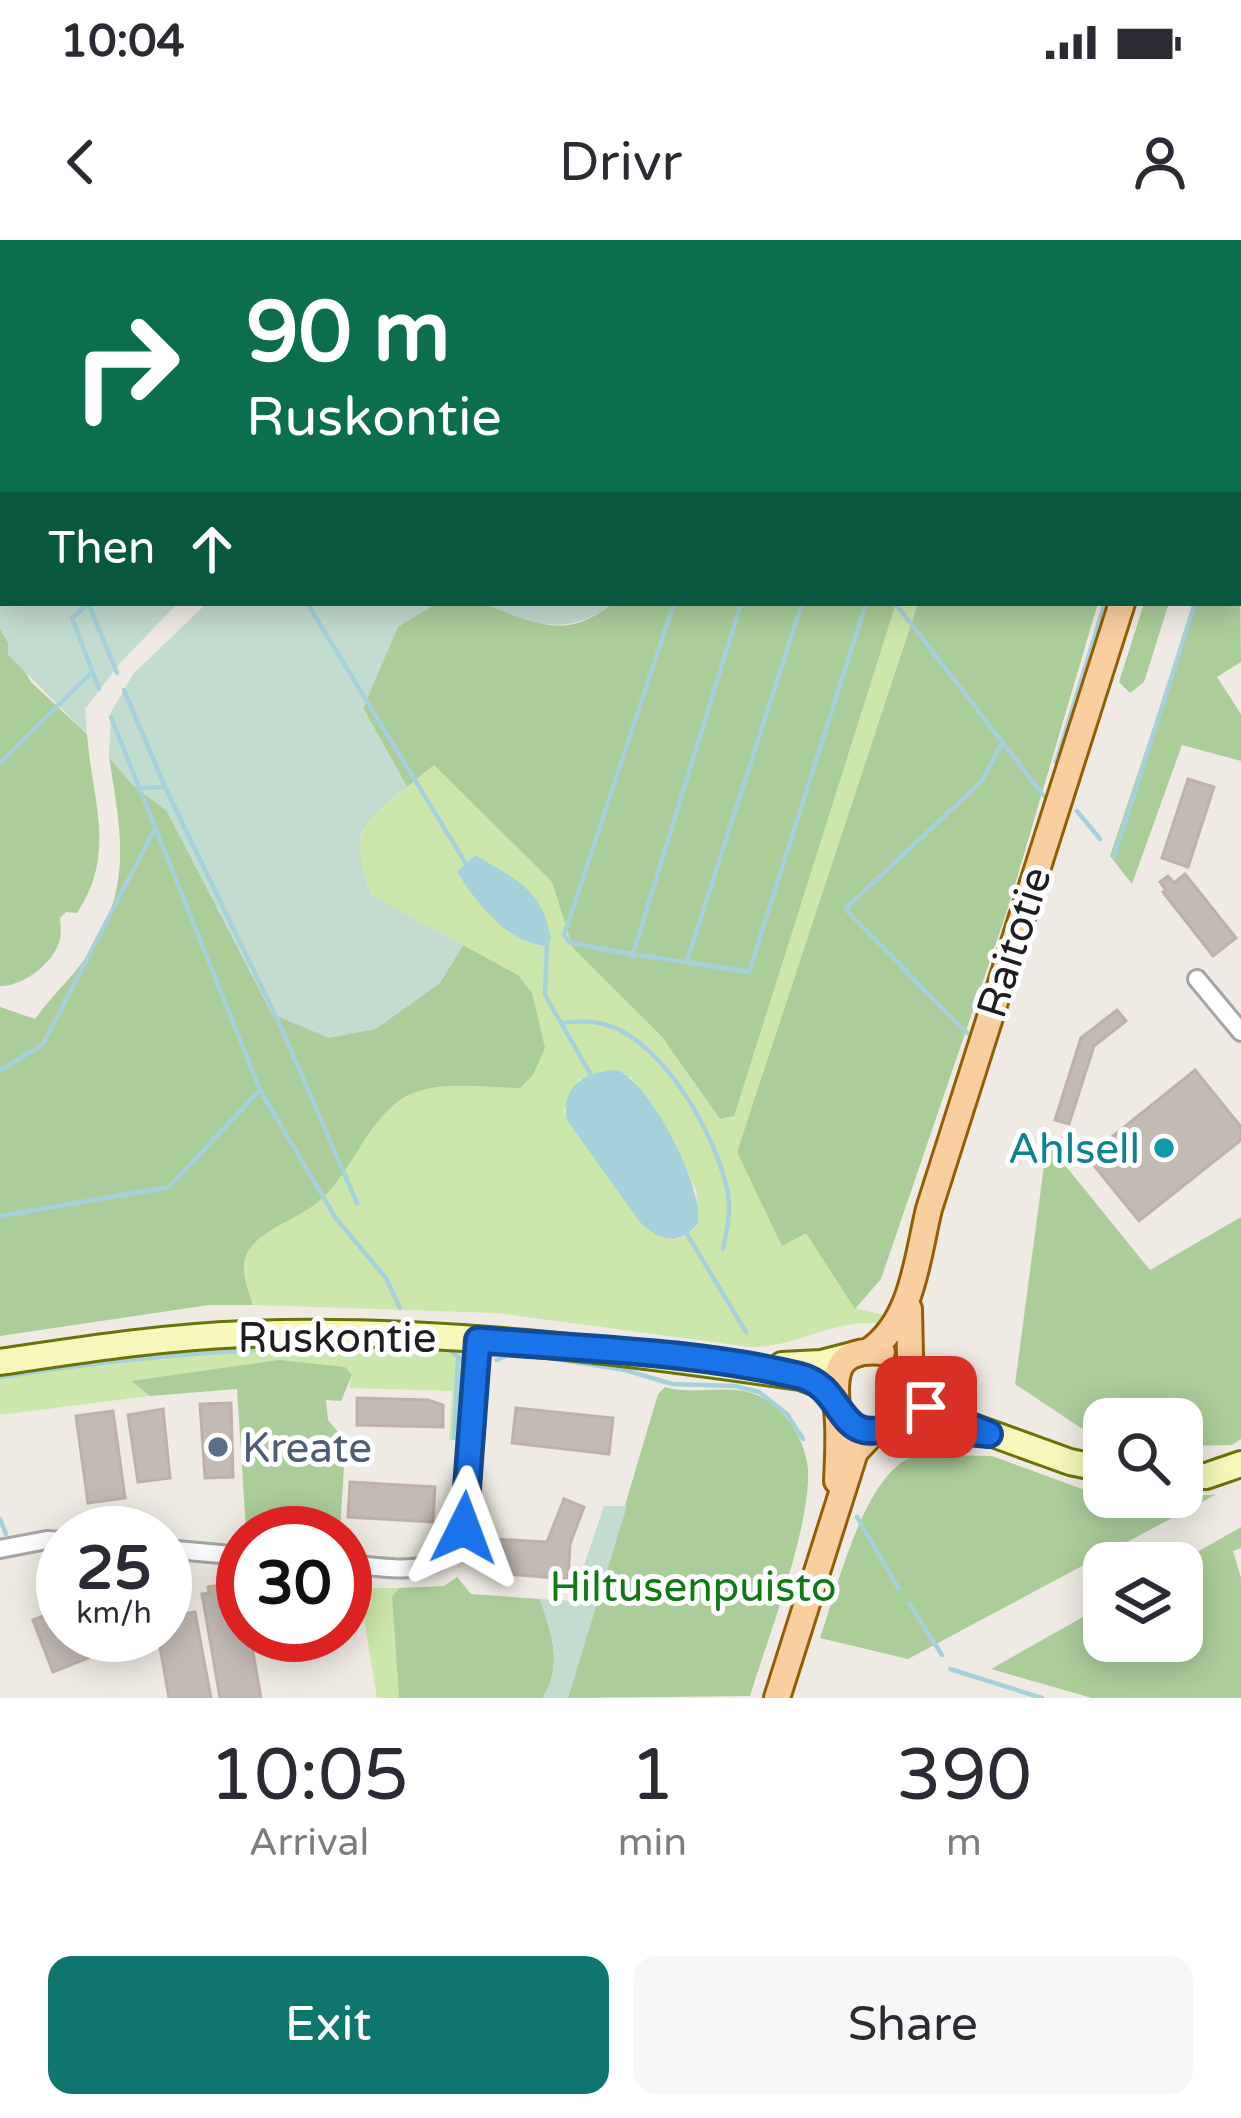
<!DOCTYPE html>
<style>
body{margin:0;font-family:"Varela Round",sans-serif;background:#f7f7f7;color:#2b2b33;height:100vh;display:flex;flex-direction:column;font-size:45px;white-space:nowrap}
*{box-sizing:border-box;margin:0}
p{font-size:39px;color:#7c7c81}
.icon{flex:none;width:66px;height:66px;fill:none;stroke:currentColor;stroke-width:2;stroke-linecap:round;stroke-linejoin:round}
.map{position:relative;height:1458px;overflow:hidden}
.sheet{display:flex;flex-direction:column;background:#fff;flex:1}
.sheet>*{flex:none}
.banner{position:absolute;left:0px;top:0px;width:1242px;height:366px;box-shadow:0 6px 30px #0003;background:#0b6e4f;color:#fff;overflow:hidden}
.fabs{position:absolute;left:1083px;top:1158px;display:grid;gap:24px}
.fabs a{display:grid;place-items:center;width:120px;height:120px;border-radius:24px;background:#fff;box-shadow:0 6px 30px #0003;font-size:60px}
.speed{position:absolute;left:36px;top:1266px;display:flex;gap:24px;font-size:60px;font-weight:700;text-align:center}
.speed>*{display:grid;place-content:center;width:156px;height:156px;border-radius:50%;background:#fff;box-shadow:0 6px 30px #0003;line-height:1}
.speed small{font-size:30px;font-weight:400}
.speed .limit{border:18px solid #d22;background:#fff;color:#111}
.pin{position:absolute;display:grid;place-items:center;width:102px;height:102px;color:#fff;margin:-51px;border-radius:24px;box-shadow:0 6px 18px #0006}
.me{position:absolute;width:132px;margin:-66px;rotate:3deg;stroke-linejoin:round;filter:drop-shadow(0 0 9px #0008)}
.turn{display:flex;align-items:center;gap:42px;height:252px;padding:0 48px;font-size:54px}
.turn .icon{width:156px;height:156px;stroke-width:2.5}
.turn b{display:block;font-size:84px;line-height:102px}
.then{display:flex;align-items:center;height:114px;padding:0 48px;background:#0003;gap:24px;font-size:45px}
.eta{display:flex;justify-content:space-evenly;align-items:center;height:204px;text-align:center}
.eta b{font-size:72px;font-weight:600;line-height:84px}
.cta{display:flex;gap:24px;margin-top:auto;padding:24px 48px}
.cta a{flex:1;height:138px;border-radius:24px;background:#0f766e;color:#fff;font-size:48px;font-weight:600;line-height:138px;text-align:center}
.cta a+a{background:#f7f7f7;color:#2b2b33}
.status{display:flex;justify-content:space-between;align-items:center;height:84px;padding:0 60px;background:#fff;direction:ltr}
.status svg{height:33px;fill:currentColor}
header{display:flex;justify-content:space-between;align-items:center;height:156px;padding:0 48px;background:#fff;font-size:54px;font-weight:600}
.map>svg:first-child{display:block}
.grass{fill:#cbe7ab;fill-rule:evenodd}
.forest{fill:#abcd9a}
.wetland{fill:#c2dccf}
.water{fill:#a6d1db}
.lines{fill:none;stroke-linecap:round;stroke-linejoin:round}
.stream{stroke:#a6d1db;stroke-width:4.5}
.building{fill:#c3bab4;stroke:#c0b1a7;stroke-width:3}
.street-casing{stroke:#a5a5a5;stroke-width:22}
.secondary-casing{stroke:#6a7208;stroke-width:30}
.primary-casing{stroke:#935f04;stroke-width:30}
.street{stroke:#fff;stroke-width:16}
.secondary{stroke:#f6f7b9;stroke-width:24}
.primary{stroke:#f9cf9f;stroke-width:24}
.route-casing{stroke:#114b97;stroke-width:30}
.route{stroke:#1a73e8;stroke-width:21}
.culture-dot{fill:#0f9aa8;stroke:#fff;stroke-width:4.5}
.service-dot{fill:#5c6f8a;stroke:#fff;stroke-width:4.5}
.labels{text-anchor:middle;stroke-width:10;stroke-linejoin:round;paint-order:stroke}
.street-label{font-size:42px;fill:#1e1e1e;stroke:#fff}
.culture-label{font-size:42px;fill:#0d838f;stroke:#fff;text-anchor:end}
.service-label{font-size:42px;fill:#4e5e75;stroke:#fff;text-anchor:start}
.park-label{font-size:42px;fill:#0f7914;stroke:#fff}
</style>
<div class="status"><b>10:04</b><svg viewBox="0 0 49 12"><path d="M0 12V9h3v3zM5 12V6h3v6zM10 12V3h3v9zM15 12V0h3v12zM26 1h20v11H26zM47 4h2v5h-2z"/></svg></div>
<header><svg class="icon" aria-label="back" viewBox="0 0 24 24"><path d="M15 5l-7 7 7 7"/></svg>Drivr<svg class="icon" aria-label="person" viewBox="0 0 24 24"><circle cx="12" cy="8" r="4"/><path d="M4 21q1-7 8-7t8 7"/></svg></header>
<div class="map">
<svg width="1241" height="1458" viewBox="0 0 1241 1458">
<rect width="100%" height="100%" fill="#efebe4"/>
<path class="grass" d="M896 363H918L737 912 783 1005 806 992 855 1068 892 1077 889 1085C835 1075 801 1108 750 1107L497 1073 253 1065C250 1051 241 1033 245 1019 252 992 299 979 318 962 351 935 364 886 400 860 432 838 484 848 520 848L518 735 371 655 357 610 366 581 434 525 552 642 574 708 662 797 720 879 733 876ZM631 837 657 875 697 952 694 989 678 999 604 931 564 872 579 839Z
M255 1102 455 1105 466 1122 460 1200H449L452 1151 349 1148 352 1135 250 1124 133 1143 150 1156 0 1175V1131L95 1116Z
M359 1348H399L392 1357 399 1458H377Z"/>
<path class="forest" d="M1239 263 1241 422 1217 437 1241 474V521L1182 505 1132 644 1110 616 1195 363H1239Z
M437 363C452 363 471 360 486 365 541 380 559 404 614 363H896L734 876 720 879 662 797 573 708 552 642 434 525 407 547 363 468 398 386Z
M918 363H1098L1009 665 881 1039 855 1069 806 993 782 1006 737 912Z
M1144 363H1169L1144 442 1130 453 1119 442Z
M0 388 31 442 87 494C92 560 117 614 77 673L66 672 60 678C60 685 62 692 60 699 55 722 23 747 0 746Z
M109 517 133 545 167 571 272 774 288 779 439 744 463 705 518 735 532 753 545 808 533 835 520 848C484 848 432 838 400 860 364 886 351 935 318 962 299 979 252 992 245 1019 241 1033 249 1051 253 1065H209L0 1096V767L35 779C53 754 77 733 93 707 133 641 120 588 109 517Z
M1047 903 1150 1030 1241 977V1199L1232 1205 1182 1206V1179H1104V1194L1081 1188 1015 1144Z
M279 1120 345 1127 352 1135 341 1161 326 1160 328 1180 339 1193 337 1221 344 1225 340 1293 246 1289 237 1149 150 1156 131 1141Z
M665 1147C694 1156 727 1143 757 1155 784 1165 806 1201 808 1229 811 1287 768 1397 750 1456L568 1458 658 1154Z
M941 1215 992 1216 1093 1253H1104V1257L1215 1255 908 1419 820 1398C837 1350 860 1249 904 1221 913 1215 930 1216 941 1215Z
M1241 1287V1308L1233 1311 1241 1338V1458H1092L991 1429 1104 1365V1401H1182V1323H1178Z
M457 1337 471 1354 540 1359C552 1396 563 1422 543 1458H399L392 1357 399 1348 444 1346Z"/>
<path class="wetland" d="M0 117H3V363H178L121 422 85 469 87 494 8 415V401L0 388Z
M207 363H437L398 387 363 468 407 547C356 588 350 591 371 655L463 705 439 744 376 789 329 798 272 774 167 571 133 545 109 517 111 472 133 434Z
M482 363H614C564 399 534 384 482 363Z
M604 1266H627L568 1458H543C563 1422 552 1396 540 1359L572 1361Z"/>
<path class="water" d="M475 615C517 640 543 649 551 700L547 706C505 702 478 664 457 632Z
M617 830C651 843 704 948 698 983 679 1007 659 1001 640 982L567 880C560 845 587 831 617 830Z"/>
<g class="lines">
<path class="stream" d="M615 0 618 3
M504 3 508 0
M1218 3 1219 0
M0 166 3 173
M1239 231 1241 225
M88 363 117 433
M89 363 72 378 99 449
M307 363 468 627
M674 363 564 695 569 702C629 716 688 721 749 732L866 363
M895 363 1044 556
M124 450 165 547 280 785 357 963
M111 477 260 850 335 977 386 1038 400 1068
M1056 522 1105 363
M0 523 92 432
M140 548 165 547
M1077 571 1100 599
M1114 617 1195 363
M547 703 545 755 591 835
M632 717 741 363
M687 721 802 363
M561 783C576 781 592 780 607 785 664 802 718 898 728 954 731 973 727 990 723 1009
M967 793 845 669 981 542 1002 503
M0 831 43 804 155 588
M0 976 169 947 260 850
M684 989 746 1092
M448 1108 460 1119
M530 1115 625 1130 672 1144 735 1146 759 1152 787 1174 803 1199
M497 1120 512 1113
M0 1137C139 1115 277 1104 418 1108
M454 1198 458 1120
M857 1277 899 1349
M0 1279 6 1294
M909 1363 942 1415
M950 1429 1042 1458"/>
</g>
<path class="building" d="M1188 539 1214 547 1188 627 1162 618Z
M1185 634 1236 698 1213 716 1163 652 1166 650 1160 642 1168 636 1174 643Z
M1117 770 1126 781 1094 806 1069 884 1055 880 1081 798Z
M1195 830 1241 887V900L1139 981 1087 917Z
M357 1158 428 1160 443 1165V1187L357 1185Z
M231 1163 233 1237 205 1238 200 1164Z
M516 1168 613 1178 609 1214 512 1203Z
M163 1169 170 1238 138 1242 128 1175Z
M113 1171 125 1258 88 1263 76 1176Z
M350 1242 435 1247 433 1282 348 1277Z
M564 1259 584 1267 570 1304 568 1339 491 1333 493 1299 547 1302Z
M221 1345 222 1351 241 1347 243 1395H250L261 1458H220L202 1354 209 1353 208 1347Z
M63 1368V1395H91L98 1414 53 1432 33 1380Z
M195 1372 211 1458H169L158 1395H165V1387L179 1384 178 1375Z"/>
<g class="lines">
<g class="street-casing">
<path id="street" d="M1197 739 1241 792
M0 1309 47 1300 63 1301
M165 1309 243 1316
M345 1324C392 1327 445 1343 464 1288L478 1100"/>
</g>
<g class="secondary-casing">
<path id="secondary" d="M0 1122C81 1110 163 1097 245 1094 431 1087 616 1110 800 1137L822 1145 833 1156
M782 1125 821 1123 856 1114
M913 1150 926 1167 943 1176 1070 1222 1104 1229
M1182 1236H1206L1241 1224"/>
</g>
<g class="primary-casing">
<path id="primary" d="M1238 3 1239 0
M869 1111C913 1081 917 1018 929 969L1122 363
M837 1241C838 1222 839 1202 838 1183 836 1146 826 1107 882 1112
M777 1458 855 1212 871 1195 895 1185 911 1163 909 1069"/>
</g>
<use href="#street" class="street"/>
<use href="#secondary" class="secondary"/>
<use href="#primary" class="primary"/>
</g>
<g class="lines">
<g class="route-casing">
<path id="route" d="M464 1288 478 1100C585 1109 695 1111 800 1136 847 1148 836 1210 895 1185L989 1194 926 1167"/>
</g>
<use href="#route" class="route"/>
</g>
<circle class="culture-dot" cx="1164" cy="908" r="12"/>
<circle class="service-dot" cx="218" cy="1207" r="12"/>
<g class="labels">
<g class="street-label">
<text transform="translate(1013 702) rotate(-72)" y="15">Raitotie</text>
<text x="337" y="1112">Ruskontie</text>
</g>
<g class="culture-label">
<text x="1140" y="923">Ahlsell</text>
</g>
<g class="service-label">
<text x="242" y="1222">Kreate</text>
</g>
<g class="park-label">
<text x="693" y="1361">Hiltusenpuisto</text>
</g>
</g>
</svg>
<div class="fabs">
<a><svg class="icon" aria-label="search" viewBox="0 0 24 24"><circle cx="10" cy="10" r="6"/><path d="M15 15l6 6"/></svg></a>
<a><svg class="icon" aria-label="layers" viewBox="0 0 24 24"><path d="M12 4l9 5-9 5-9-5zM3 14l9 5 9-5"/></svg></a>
</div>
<div class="speed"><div>25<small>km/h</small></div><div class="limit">30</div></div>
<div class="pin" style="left:926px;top:1167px;background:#d93025"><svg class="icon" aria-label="arrive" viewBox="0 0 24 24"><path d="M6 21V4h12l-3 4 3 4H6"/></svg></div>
<svg class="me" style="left:464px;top:1288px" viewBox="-20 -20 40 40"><path d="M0-17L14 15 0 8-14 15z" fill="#1a73e8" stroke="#fff" stroke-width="4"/></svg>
<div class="banner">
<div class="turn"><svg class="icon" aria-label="right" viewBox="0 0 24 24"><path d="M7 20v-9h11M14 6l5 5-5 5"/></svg><div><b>90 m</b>Ruskontie</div></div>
<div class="then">Then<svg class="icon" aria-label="ahead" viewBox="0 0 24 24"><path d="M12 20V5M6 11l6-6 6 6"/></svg></div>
</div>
</div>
<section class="sheet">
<div class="eta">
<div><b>10:05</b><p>Arrival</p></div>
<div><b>1</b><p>min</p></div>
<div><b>390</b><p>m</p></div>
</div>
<div class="cta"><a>Exit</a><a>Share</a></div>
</section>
